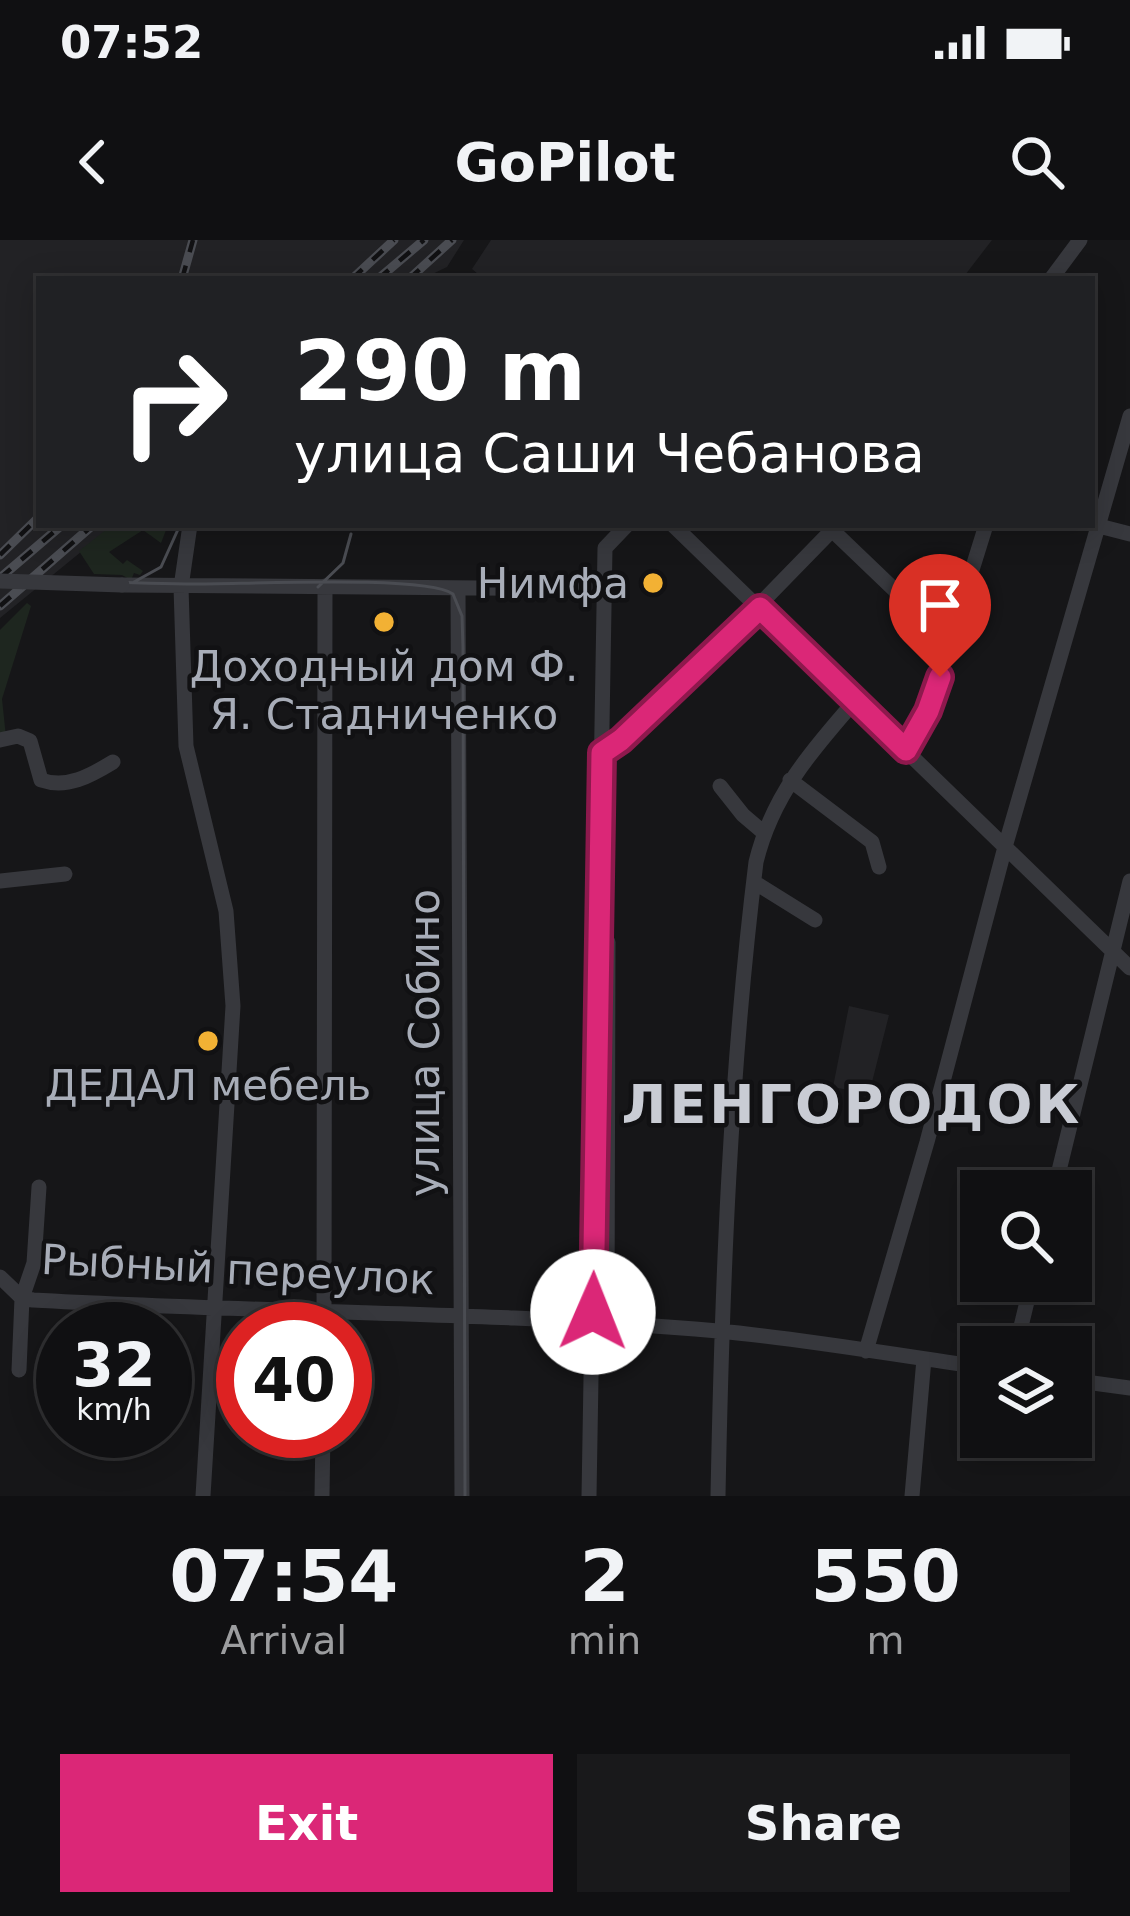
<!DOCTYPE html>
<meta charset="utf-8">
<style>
body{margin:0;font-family:"DejaVu Sans",sans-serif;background:#19191b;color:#f1f3f6;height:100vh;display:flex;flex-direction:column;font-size:45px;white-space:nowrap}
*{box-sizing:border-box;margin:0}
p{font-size:39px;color:#9c9d9f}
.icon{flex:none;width:66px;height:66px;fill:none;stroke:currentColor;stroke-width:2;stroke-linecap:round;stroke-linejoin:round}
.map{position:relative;height:1256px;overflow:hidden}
.panel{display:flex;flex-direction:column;background:#101012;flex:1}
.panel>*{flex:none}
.banner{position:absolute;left:36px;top:36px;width:1059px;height:252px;border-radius:0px;box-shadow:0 6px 30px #0003,0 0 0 3px #303032;background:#202124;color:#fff;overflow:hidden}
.tools{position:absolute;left:960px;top:930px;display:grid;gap:24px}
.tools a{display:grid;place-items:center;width:132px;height:132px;border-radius:0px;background:#101012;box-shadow:0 6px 30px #0003,0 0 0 3px #303032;font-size:60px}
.speed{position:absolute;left:36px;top:1062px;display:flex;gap:24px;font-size:60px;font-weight:700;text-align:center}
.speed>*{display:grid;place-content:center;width:156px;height:156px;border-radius:50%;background:#101012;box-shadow:0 6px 30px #0003,0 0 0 3px #303032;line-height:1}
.speed small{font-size:30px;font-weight:400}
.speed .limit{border:18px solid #d22;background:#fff;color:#111}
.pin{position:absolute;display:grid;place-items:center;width:102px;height:102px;color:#fff;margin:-123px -51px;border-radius:50% 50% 50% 0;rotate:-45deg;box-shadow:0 0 12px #0007}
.pin .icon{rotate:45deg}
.me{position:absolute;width:132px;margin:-66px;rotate:1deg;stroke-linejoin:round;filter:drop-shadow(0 0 9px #0008)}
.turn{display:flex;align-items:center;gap:42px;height:252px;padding:0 60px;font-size:54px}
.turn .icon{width:156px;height:156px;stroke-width:2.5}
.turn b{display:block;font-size:84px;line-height:102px}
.eta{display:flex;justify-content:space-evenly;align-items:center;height:204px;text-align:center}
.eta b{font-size:72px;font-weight:800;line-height:84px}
.action{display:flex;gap:24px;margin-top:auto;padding:24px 60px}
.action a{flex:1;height:138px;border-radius:0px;background:#db2777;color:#fff;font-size:48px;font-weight:800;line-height:138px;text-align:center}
.action a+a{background:#19191b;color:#f1f3f6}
.status{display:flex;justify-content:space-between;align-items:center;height:84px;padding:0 60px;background:#101012;direction:ltr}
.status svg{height:33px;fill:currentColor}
header{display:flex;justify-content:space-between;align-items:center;height:156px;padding:0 60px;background:#101012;font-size:54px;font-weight:800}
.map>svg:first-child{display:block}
.built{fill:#222225}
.green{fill:#1e261f}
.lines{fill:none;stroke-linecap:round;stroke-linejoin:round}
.minor{stroke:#37383d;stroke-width:15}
.tram{stroke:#4a4c52;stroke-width:3}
.rail-casing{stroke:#4a4c52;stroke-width:9}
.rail{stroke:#111113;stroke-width:4.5;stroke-dasharray:14;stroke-linecap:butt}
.minor-bridge{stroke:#37383d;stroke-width:15}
.route-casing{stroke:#8e194d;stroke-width:30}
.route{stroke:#db2777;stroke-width:21}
.poi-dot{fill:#f2b134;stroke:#111113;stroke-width:4.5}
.labels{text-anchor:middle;stroke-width:9;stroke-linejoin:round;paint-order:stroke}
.poi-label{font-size:42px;fill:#a8adb8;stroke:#111113}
.street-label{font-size:42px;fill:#a8adb8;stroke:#111113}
.district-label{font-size:54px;font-weight:bold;letter-spacing:3px;fill:#c9ccd4;stroke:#111113}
</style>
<div class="status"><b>07:52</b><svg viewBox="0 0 49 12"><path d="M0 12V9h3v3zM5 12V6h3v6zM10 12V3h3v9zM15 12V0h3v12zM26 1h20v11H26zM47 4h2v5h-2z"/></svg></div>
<header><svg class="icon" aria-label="back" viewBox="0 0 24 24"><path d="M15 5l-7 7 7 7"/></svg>GoPilot<svg class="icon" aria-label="search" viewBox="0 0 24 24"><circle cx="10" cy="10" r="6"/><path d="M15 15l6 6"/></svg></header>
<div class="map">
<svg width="1130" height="1256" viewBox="0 0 1130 1256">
<rect width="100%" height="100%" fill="#161618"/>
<path class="built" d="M0 0H464L447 27 422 39H39V285H114L0 378Z
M491 0H992L962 39H475L478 34 472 29Z
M849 766 889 775 869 854 833 847Z"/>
<path class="green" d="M112 285H168L161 303 143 290 109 312 123 324 127 320 143 331 140 335 134 333 131 340 122 335 94 334 79 311Z
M27 363 31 366 2 459 6 497 0 500V390Z"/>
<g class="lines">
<path class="minor" d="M1051 39 1080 0
M190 285 181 347 186 506 226 671 233 766 203 1256
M673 285 1130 728
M1095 285 1130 294
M832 290 951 404
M122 345 604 349
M458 349 462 1256
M0 500 18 496 30 501 41 540C67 549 90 536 113 522
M906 510 928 471 986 285
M602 513 621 500 685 441 837 285
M790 540 872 602 879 627
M720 546 743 575 763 592
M0 641 65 634
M754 642 815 680
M1054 951 1130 641
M0 1037 22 1058 33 1060C261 1073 490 1071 718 1091 806 1099 894 1115 981 1127
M607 1083 608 702
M324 1089 325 346
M1016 1107 1032 1041
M866 1111 927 902 1005 607 1130 176
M19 1130 22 1058 34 1023 39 947
M1071 1140 1130 1148
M322 1256 323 1191
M589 1256 605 308 627 285
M718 1256C722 1045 730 832 756 622 772 556 811 511 855 461
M912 1256 924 1119"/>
<path class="tram" d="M0 338C62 340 124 343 186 344 233 345 425 334 453 354L462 376 463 408 465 1256
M134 342 161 327 180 285
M318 347 343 323 351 294"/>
<g class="rail-casing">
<path id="rail" d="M182 39 193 0
M352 39 394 0
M378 39 424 0
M409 39 452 0
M0 315 39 277
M0 338 62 285
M0 366 93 285"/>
</g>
<use href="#rail" class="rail"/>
<path class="minor-bridge" d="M0 341 122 345"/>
</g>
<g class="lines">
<g class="route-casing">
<path id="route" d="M593 1072 602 513 621 500 760 368 906 510 928 471 940 437"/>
</g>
<use href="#route" class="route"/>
</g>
<g class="poi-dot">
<circle cx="653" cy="343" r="12"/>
<circle cx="384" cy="382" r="12"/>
<circle cx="208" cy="801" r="12"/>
</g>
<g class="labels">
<g class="poi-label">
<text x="629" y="358" text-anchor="end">Нимфа</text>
<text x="384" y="441">Доходный дом Ф.<tspan x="384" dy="48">Я. Стадниченко</tspan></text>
<text x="208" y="860">ДЕДАЛ мебель</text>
</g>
<g class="street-label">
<text transform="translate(424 803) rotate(-90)" y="15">улица Собино</text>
<text transform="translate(238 1029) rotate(3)" y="15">Рыбный переулок</text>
</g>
<g class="district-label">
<text x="852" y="883">ЛЕНГОРОДОК</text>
</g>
</g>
</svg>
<div class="tools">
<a><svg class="icon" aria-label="search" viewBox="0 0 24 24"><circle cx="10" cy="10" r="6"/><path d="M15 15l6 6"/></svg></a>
<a><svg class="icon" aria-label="layers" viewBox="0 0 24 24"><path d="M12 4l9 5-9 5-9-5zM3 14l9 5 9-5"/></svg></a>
</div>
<div class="speed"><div>32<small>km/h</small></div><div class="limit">40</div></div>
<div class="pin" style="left:940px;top:437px;background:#d93025"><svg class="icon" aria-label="arrive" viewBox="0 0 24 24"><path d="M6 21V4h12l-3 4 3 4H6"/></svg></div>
<svg class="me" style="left:593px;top:1072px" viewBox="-20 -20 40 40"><circle r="19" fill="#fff"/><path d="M0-13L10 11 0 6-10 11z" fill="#db2777"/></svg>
<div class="banner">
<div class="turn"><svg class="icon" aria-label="right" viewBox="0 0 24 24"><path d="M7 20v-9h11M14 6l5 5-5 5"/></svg><div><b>290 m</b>улица Саши Чебанова</div></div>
</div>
</div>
<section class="panel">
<div class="eta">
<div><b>07:54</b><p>Arrival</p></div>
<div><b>2</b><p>min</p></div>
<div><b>550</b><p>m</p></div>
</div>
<div class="action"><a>Exit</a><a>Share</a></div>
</section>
